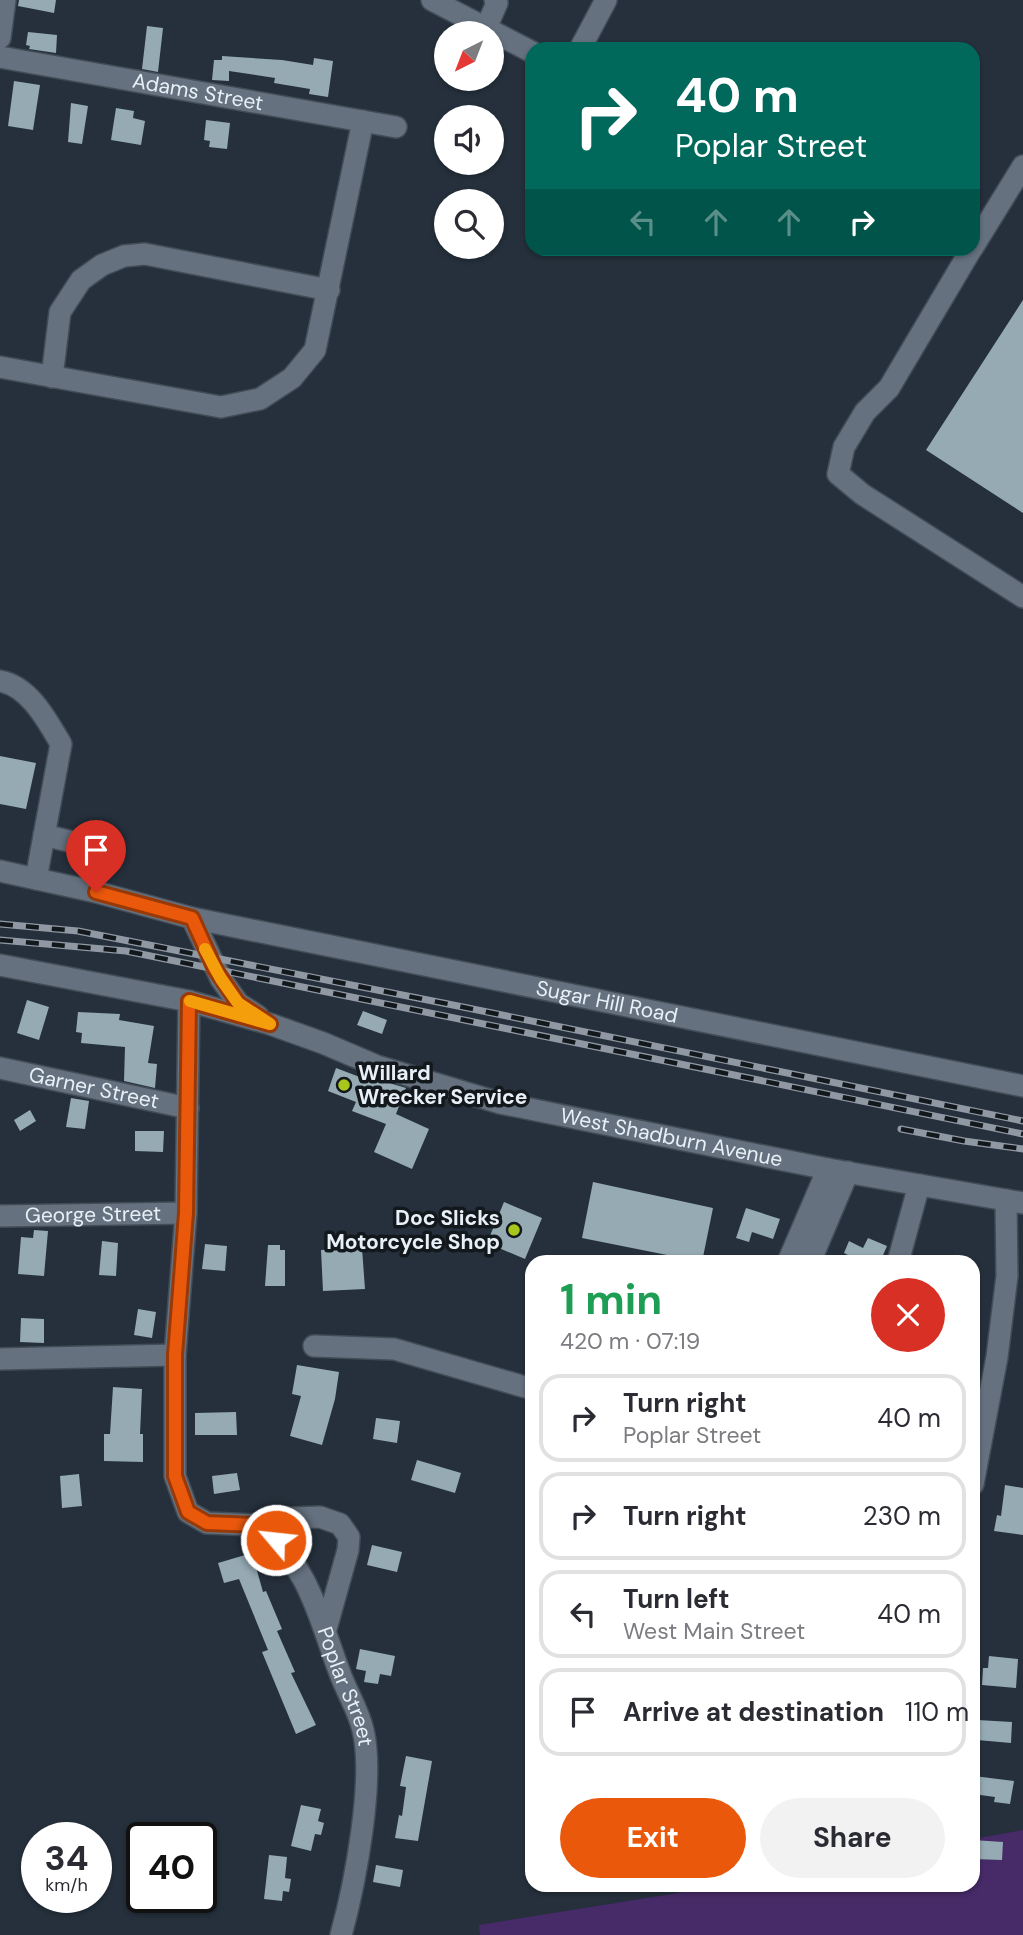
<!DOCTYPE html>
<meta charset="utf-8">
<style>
body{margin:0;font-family:"DM Sans",sans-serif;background:#f2f2f3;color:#2b2b33;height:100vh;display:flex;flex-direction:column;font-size:26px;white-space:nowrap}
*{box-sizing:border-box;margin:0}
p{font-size:23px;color:#7c7c81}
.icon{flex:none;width:38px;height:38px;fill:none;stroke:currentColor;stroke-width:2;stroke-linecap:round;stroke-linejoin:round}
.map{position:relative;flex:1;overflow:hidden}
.panel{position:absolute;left:525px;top:1255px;width:455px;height:637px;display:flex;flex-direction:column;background:#fff;border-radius:21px;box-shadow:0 2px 5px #0004}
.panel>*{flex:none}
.guide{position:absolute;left:525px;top:42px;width:455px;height:214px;border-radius:21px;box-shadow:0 2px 5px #0004;background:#00695c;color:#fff;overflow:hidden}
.needle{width:46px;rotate:222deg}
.tools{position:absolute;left:434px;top:21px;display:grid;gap:14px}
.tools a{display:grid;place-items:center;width:70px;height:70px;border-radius:50%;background:#fff;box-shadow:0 2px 5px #0004;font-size:35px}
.speed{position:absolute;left:21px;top:1822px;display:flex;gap:14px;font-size:35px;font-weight:700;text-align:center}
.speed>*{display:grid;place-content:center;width:91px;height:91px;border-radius:50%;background:#fff;box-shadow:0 2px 5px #0004;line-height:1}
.speed small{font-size:18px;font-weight:400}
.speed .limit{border:4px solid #111;border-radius:10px;background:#fff;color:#111}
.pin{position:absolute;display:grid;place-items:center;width:60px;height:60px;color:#fff;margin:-72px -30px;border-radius:50% 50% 50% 0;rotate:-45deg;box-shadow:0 0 7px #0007}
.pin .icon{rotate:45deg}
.me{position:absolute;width:77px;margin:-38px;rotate:298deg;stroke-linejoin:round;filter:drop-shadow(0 0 5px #0008)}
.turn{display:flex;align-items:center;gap:24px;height:147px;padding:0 35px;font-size:32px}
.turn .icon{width:91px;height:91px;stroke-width:2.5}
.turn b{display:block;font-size:49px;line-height:60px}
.lanes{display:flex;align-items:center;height:66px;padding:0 35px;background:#0003;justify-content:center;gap:35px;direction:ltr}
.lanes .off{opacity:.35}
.round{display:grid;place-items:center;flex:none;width:74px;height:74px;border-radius:37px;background:#f2f2f3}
.summary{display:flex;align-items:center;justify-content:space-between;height:119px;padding:0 35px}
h1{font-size:42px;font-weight:700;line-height:52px;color:#1e9e55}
.button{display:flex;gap:14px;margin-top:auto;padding:14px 35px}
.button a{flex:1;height:80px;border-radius:42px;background:#ea580c;color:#fff;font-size:28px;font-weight:700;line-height:80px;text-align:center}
.button a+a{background:#f2f2f3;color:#2b2b33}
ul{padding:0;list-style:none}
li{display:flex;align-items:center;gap:21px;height:88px;margin:0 14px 10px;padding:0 21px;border:4px solid #e1e1e2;border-radius:21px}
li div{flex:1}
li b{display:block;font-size:26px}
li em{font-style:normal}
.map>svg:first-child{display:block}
.green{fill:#472a68}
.building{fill:#95aab3}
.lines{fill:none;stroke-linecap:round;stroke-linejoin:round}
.minor-casing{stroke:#424c56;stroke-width:24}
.minor{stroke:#65717f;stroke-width:21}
.rail-casing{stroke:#9099a3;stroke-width:7}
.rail{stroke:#13181d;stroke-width:4.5;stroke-dasharray:13;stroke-linecap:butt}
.route-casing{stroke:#983908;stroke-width:18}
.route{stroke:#ea580c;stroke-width:12}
.slow{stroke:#f59e0b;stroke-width:12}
.poi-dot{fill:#a8c71d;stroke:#13181d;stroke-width:2.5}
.labels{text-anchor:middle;stroke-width:7;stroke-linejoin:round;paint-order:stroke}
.street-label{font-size:21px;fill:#e7eff7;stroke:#13181d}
.poi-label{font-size:21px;font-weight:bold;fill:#e7eff7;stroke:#13181d;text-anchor:start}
</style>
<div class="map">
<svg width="1023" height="1935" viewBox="0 0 1023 1935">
<rect width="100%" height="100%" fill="#25303c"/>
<path class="green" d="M1023 1830V1935H480L479 1925 728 1885H973V1839Z"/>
<path class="building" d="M19 0H56L54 13 18 6Z
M147 26 163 28 158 72 142 69Z
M28 32 57 35 56 53 29 49 30 46 26 45Z
M222 56 282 60 313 65 314 58 333 61 328 97 309 94 310 89 274 83 275 78 229 71V81L212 80 214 60H222Z
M14 81 40 85 33 130 8 126Z
M71 103 88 106 82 144 68 142Z
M116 108 134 111 133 118 145 121 141 145 111 140Z
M206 120 230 123 227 149 209 147 210 141 204 140Z
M1023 300V513L926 450Z
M0 756 36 763 26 809 0 804Z
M27 1000 49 1007 39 1040 17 1033Z
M363 1011 387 1020 382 1034 357 1025Z
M78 1012 120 1014 119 1020 154 1026 148 1063 157 1064 155 1088 124 1081 125 1047 81 1043 82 1033 76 1032Z
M336 1068 365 1079 366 1076 406 1088 396 1114 429 1129 412 1169 374 1152 386 1124 352 1111 356 1102 328 1091Z
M71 1098 89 1101 85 1129 66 1127Z
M30 1110 36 1121 20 1131 14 1120Z
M135 1131H164L163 1152 135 1151Z
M593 1182 713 1208 702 1262 582 1238Z
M504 1202 542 1218 525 1259 487 1243Z
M746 1208 780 1219 773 1239 752 1232 749 1242 736 1238Z
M34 1230 48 1231 44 1276 18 1274 21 1237 33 1238Z
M868 1238 887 1246 880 1262H862L844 1253 849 1241 863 1248Z
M102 1241 118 1243 116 1276 99 1275Z
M205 1244 227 1246 225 1271 202 1269Z
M268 1245H280V1250H285V1286H265Z
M362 1248 365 1289 323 1291 321 1250Z
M138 1309 156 1312 152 1338 134 1335Z
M21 1318 44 1319V1343L20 1342Z
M297 1365 339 1372 335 1399 322 1445 290 1436 301 1396 292 1394Z
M113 1387 142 1389 140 1434H143V1462L104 1461V1434H110Z
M236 1412 237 1435H195V1413Z
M376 1418 400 1421 397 1443 373 1439Z
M417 1460 461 1473 455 1493 411 1480Z
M237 1473 240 1490 214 1494 212 1476Z
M79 1474 82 1506 62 1508 60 1476Z
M1005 1485 1023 1488V1535L994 1531 997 1515 1001 1516Z
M372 1545 402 1552 397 1572 367 1565Z
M252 1553 263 1592 266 1591 282 1629 277 1631 295 1672 291 1673 316 1725 296 1734 262 1652 268 1650 239 1579 224 1583 218 1563Z
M360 1649 395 1656 391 1676 380 1674 378 1684 364 1682 366 1671 356 1669Z
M989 1656 1018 1659 1016 1688 982 1685 983 1668H988Z
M978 1720 1012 1722 1011 1743 977 1740Z
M406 1756 432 1761 418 1841 395 1838 399 1815 402 1816 406 1787 400 1786Z
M974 1776 1014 1781 1010 1804 994 1802 995 1797 973 1794Z
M301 1805 321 1809 318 1821 324 1823 321 1835 315 1834 311 1851 291 1846Z
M973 1840 1003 1842 1002 1860 973 1859Z
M269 1855 287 1857 285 1878 291 1879 289 1892 283 1891 282 1901 264 1899Z
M376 1865 403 1870 400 1887 373 1882Z"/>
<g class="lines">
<g class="minor-casing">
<g id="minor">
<path d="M432 0 532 52"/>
<path d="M486 28 497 3 495 0"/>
<path d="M0 38 5 0"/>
<path d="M580 49 606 0"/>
<path id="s1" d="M0 57 396 127"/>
<path d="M973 247 1023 166"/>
<path d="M972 248 889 388 865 412 844 447 838 474 862 494 1023 597"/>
<path d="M0 367 221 407 260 399 292 378 315 350 363 121"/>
<path d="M52 377 60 312 81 280 102 265 124 256 145 254 329 290"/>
<path d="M0 681C29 686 47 720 61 744L36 879"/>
<path d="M44 835 97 848"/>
<path id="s2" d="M0 871 96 892 192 918 1023 1086"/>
<path d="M192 918 221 979 238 1003 258 1016"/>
<path id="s3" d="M0 965 189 1001 270 1024 323 1043 377 1066 500 1103 828 1169 1023 1203"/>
<path d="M189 1001 186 1213 175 1355V1476L188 1512 207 1523 259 1525 290 1518 320 1517 340 1524 349 1537 348 1550 326 1629"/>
<path id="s4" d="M0 1068 188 1108"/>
<path id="s5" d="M0 1216 186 1213"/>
<path d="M788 1262 828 1169"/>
<path d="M810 1262 848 1172"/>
<path d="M898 1262 919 1185"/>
<path d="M314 1346 394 1349 532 1389"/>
<path d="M0 1359 175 1355"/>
<path d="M973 1484 997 1357 1007 1276 1006 1200"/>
<path id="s6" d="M259 1525C311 1569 318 1616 341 1676 348 1694 359 1712 363 1730 375 1780 355 1884 341 1935"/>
</g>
</g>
<use href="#minor" class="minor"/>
<g class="rail-casing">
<path id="rail" d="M0 924 78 931 448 1004 1023 1121
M0 940 126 951 1023 1134
M901 1129 964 1141 1023 1149"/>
</g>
<use href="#rail" class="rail"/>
</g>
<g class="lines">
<g class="route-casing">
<path id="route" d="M96 892 192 918 215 969 238 1003 270 1024 189 1001 186 1213 175 1355V1476L188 1512 207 1523 258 1525 276 1540"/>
</g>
<use href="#route" class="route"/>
<path class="slow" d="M190 1001 270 1024 238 1003 221 979 205 949"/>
</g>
<g class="poi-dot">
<circle cx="344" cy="1085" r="7"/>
<circle cx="514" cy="1230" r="7"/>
</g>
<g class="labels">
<g class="street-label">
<text dy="7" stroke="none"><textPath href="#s1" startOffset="201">Adams Street</textPath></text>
<text dy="7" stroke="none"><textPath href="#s2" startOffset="621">Sugar Hill Road</textPath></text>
<text dy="7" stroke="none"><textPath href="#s4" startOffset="96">Garner Street</textPath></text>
<text dy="7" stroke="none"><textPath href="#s3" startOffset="695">West Shadburn Avenue</textPath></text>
<text dy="7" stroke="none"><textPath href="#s5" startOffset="93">George Street</textPath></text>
<text dy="7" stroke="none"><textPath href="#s6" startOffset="186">Poplar Street</textPath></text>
</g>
<g class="poi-label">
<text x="358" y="1080">Willard<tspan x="358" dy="24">Wrecker Service</tspan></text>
<text x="500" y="1225" text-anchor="end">Doc Slicks<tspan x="500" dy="24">Motorcycle Shop</tspan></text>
</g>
</g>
</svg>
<div class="tools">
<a><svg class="needle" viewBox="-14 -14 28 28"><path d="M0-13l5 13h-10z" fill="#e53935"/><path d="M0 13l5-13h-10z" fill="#7c7c81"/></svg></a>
<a><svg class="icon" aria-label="sound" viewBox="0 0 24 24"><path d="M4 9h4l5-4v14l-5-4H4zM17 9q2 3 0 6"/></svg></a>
<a><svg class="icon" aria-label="search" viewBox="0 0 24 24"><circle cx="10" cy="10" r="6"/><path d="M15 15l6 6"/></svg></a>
</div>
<div class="speed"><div>34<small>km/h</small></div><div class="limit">40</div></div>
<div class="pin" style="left:96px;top:892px;background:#d93025"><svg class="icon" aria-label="arrive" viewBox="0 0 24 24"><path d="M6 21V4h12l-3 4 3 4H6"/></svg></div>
<svg class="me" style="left:276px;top:1540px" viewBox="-20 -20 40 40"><circle r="17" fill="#ea580c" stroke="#fff" stroke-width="3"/><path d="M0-11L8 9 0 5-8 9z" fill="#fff"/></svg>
<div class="guide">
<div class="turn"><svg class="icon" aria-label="right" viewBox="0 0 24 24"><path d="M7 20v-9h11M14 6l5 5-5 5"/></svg><div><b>40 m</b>Poplar Street</div></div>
<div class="lanes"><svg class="icon off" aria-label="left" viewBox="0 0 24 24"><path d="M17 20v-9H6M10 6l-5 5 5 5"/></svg><svg class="icon off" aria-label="ahead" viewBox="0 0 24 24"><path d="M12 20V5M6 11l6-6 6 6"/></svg><svg class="icon off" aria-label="ahead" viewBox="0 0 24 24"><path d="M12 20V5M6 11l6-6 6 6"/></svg><svg class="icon" aria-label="right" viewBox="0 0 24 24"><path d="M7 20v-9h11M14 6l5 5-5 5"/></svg></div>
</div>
<section class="panel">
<div class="summary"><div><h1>1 min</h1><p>420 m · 07:19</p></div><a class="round" style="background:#d93025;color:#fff"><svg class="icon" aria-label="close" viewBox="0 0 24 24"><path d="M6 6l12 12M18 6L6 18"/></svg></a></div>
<ul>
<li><svg class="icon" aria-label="right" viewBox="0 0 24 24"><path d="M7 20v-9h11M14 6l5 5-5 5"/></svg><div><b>Turn right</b><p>Poplar Street</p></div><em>40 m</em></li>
<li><svg class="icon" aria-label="right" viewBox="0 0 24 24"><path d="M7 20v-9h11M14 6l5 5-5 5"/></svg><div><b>Turn right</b></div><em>230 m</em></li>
<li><svg class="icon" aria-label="left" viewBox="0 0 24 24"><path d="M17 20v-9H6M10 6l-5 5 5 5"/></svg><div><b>Turn left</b><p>West Main Street</p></div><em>40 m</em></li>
<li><svg class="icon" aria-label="arrive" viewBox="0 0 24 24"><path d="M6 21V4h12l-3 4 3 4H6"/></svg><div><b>Arrive at destination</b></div><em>110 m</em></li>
</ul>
<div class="button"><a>Exit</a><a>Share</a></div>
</section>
</div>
